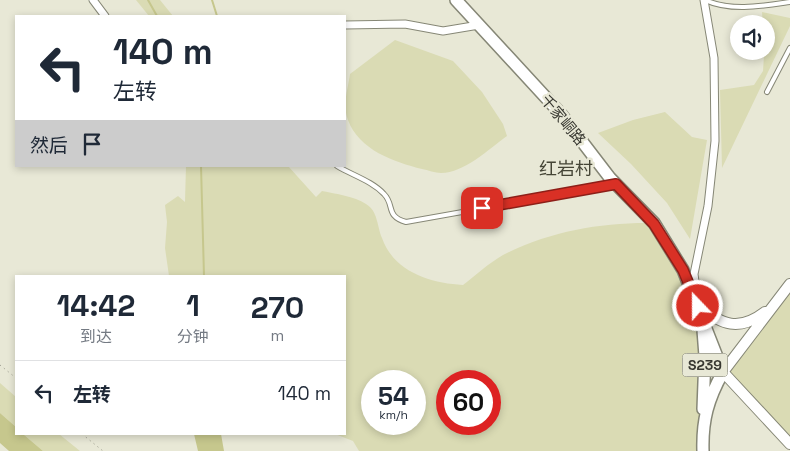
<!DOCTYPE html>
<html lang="zh">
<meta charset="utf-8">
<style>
body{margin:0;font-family:"Space Grotesk","Noto Sans SC",sans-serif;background:#f6f6f7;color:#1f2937;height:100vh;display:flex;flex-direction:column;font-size:19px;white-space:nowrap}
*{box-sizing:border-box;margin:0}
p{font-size:16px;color:#747a83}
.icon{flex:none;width:28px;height:28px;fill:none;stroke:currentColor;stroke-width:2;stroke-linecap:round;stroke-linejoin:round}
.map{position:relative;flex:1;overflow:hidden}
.panel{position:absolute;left:15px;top:275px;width:331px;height:160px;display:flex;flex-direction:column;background:#fff;border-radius:0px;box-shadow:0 2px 8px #0003}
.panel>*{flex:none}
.top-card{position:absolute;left:15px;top:15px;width:331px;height:152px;border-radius:0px;box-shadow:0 2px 8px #0003;background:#fff;color:#1f2937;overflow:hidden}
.controls{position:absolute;left:730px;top:15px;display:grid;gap:10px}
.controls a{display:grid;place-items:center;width:45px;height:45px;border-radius:50%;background:#fff;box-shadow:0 2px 8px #0003;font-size:25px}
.speed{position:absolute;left:361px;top:370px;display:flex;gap:10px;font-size:25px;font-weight:700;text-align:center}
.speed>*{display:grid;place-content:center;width:65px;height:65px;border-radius:50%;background:#fff;box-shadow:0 2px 8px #0003;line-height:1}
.speed small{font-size:12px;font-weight:400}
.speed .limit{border:8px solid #d22;background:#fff;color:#111}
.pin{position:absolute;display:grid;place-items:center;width:42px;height:42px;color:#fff;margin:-21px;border-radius:10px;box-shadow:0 2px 8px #0006}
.me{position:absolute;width:55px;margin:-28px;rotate:338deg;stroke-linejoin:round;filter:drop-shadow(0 0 4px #0008)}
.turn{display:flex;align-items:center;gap:18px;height:105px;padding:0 15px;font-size:22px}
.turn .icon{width:65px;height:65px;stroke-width:2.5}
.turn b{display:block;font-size:35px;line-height:42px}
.then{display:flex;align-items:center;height:48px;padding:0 15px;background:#0003;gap:10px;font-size:19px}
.eta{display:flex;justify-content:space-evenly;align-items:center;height:85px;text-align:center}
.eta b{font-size:30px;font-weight:700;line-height:35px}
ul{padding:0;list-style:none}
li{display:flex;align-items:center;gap:15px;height:65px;padding:0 15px;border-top:1px solid #e0e1e3}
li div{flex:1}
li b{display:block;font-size:19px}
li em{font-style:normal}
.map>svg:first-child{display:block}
.green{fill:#dadbb4;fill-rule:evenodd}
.water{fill:#c6c78d}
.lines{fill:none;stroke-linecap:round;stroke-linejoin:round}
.stream{stroke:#c6c78d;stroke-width:2}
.service-casing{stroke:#868776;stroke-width:6}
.minor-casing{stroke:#868776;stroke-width:9}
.secondary-casing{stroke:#868776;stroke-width:12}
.primary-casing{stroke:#868776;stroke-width:14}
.path{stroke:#8e8e81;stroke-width:1;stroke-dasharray:1 4;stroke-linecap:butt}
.service{stroke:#fff;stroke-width:4}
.minor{stroke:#fff;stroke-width:7}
.secondary{stroke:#fff;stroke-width:10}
.primary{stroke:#fff;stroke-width:11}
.route-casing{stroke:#8d1f18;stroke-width:12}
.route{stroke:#d93025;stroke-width:9}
.labels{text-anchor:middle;stroke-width:5;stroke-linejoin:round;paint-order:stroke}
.shield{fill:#e8e8d6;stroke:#6d6d62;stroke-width:1}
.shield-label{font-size:14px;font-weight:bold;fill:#383831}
.street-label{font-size:15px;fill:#383831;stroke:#e8e8d6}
.quarter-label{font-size:18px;fill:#454536;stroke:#e8e8d6}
</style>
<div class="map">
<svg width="790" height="451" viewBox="0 0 790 451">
<rect width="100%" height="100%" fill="#e8e8d6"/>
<path class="green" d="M136 0H160L173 16H149Z
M762 12 790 18V26L722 168 720 90 754 85 763 71 766 24H763Z
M395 40 453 61 482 92 503 124 507 136C489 149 464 173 441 173 435 173 428 170 422 169 394 162 359 150 348 120 342 105 348 89 350 74Z
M665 112 692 137 707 140 690 239 667 203 631 164 598 133 633 120Z
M186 166H288L316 197 322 191C336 194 354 196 366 204 378 211 377 226 382 238 394 272 430 283 463 285 476 275 489 263 503 255 550 231 602 222 654 223L698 306 705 349 703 451H359L353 441 335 434H345V276H169L165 248 167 222 165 205 178 196 185 202ZM372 381H415V424H372ZM448 381H490V424H448Z
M790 284V444L723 372Z
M0 383 16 397V427L0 413Z
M23 434H59L80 451H43Z"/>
<path class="water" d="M0 413 16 427V434H23L43 451H9L0 443Z
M194 434H221L224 451H198Z"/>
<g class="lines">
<path class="stream" d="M148 0 157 16
M212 0 217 16
M201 166 204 276"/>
<g class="service-casing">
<path id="service" d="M705 0C731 12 763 6 790 2
M767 92 790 48
M337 166C352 175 372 181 384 194 395 205 385 216 406 222L614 185"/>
</g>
<g class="minor-casing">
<path id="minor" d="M93 0 105 16
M345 25 405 24 443 31 479 25
M697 296 694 274 708 206 715 141 714 58 704 0"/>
</g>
<g class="secondary-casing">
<path id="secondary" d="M790 284 723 372 790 444
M698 306C722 325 739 332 765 312"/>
</g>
<g class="primary-casing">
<path id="primary" d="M456 0 561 114 610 178 654 223 683 270 723 372C708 399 702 420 703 451
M703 409 705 356 703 330"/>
</g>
<path class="path" d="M0 365 16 378
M82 434 103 451"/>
<use href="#service" class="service"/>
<use href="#minor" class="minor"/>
<use href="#secondary" class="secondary"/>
<use href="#primary" class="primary"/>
</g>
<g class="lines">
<g class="route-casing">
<path id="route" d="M482 208 616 184 654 224 683 270 698 306"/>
</g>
<use href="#route" class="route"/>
</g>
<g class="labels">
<rect class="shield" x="682.5" y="353.5" width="45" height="23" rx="4"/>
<g class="shield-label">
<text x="705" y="370">S239</text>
</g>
<g class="street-label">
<text transform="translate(563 120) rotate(50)" y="5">千家峒路</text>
</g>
<g class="quarter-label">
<text x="566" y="175">红岩村</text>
</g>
</g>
</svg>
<div class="controls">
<a><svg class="icon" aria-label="sound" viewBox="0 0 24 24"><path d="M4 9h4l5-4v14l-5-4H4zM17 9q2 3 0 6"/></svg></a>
</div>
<div class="speed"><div>54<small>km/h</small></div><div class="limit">60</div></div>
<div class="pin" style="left:482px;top:208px;background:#d93025"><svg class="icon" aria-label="arrive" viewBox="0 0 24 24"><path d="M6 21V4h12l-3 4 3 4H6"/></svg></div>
<svg class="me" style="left:698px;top:306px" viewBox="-20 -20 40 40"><circle r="17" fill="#d93025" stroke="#fff" stroke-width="3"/><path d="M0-11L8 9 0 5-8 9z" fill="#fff"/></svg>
<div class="top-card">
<div class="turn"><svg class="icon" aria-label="left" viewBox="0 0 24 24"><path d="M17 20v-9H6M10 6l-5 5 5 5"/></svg><div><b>140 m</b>左转</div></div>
<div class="then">然后<svg class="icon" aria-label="arrive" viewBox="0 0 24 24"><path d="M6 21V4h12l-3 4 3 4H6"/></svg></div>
</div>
<section class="panel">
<div class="eta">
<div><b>14:42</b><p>到达</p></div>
<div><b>1</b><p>分钟</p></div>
<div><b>270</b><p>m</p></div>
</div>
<ul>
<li><svg class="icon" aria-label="left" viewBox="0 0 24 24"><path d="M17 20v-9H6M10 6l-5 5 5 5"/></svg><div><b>左转</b></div><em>140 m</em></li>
</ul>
</section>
</div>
